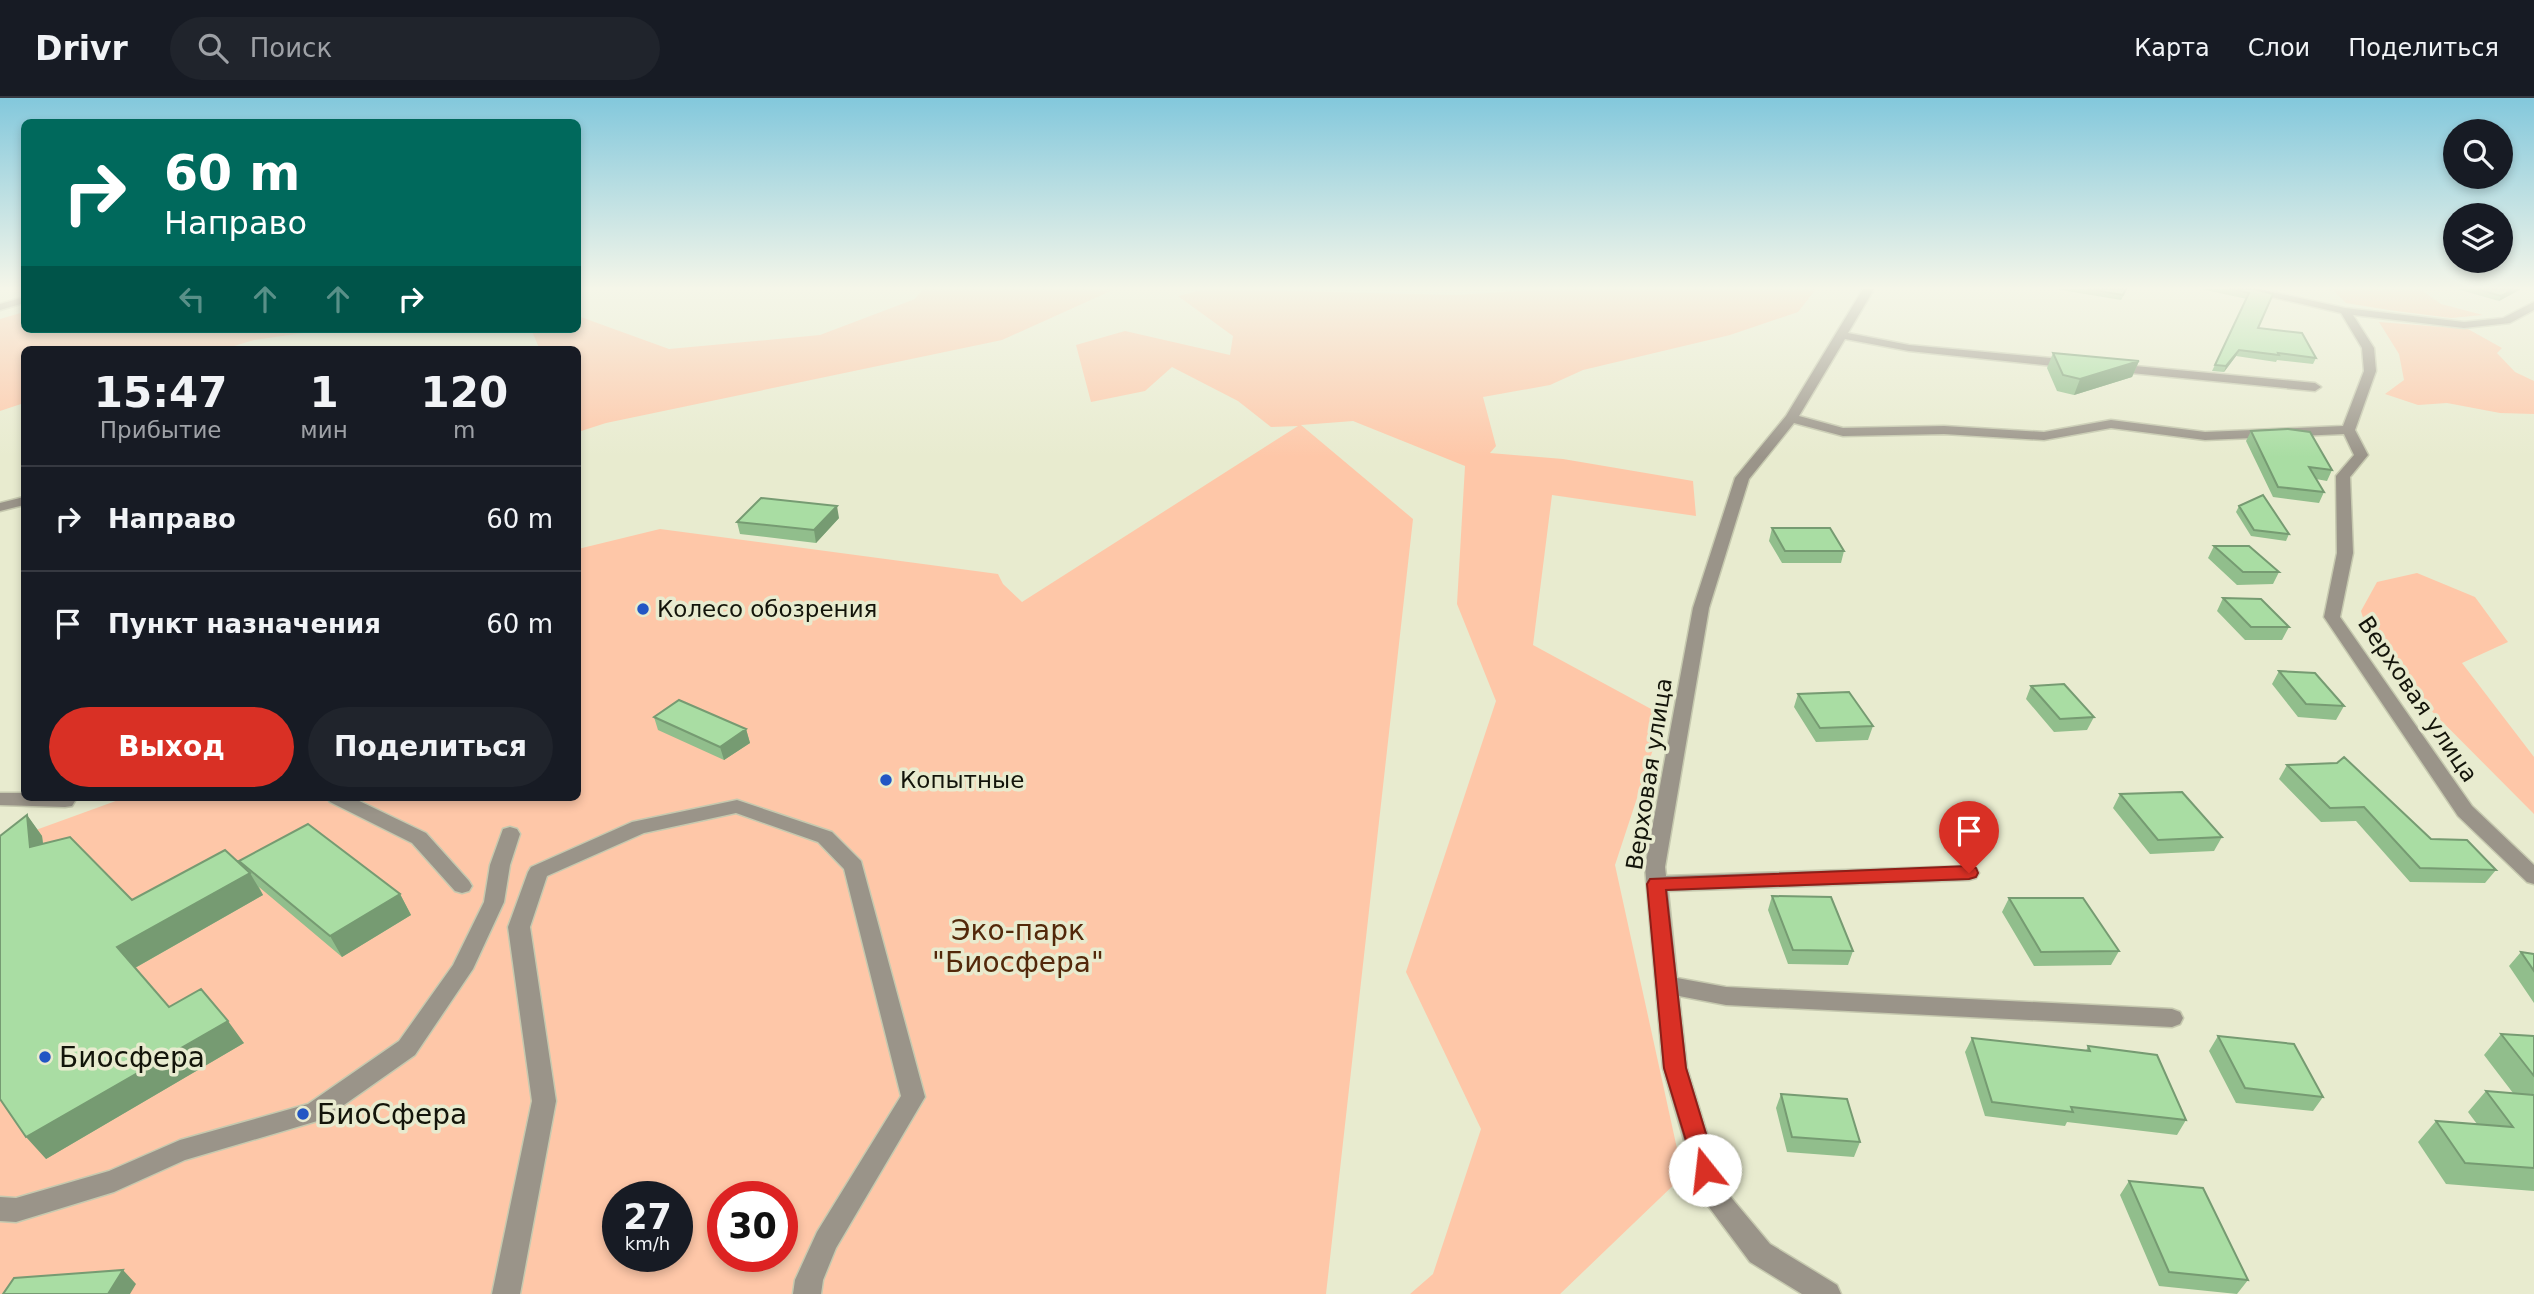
<!DOCTYPE html>
<html lang="ru">
<meta charset="utf-8">
<style>
body{margin:0;font-family:"DejaVu Sans",sans-serif;background:#20242c;color:#f1f3f6;height:100vh;display:flex;flex-direction:column;font-size:26px;white-space:nowrap}
*{box-sizing:border-box;margin:0}
p{font-size:23px;color:#9ea1a6}
.icon{flex:none;width:38px;height:38px;fill:none;stroke:currentColor;stroke-width:2;stroke-linecap:round;stroke-linejoin:round}
.map{position:relative;flex:1;overflow:hidden}
.drawer{position:absolute;left:21px;top:248px;width:560px;height:455px;display:flex;flex-direction:column;background:#171b24;border-radius:10px;box-shadow:0 4px 10px #0003}
.drawer>*{flex:none}
.banner{position:absolute;left:21px;top:21px;width:560px;height:214px;border-radius:10px;box-shadow:0 4px 10px #0003;background:#00695c;color:#fff;overflow:hidden}
.controls{position:absolute;left:2443px;top:21px;display:grid;gap:14px}
.controls a{display:grid;place-items:center;width:70px;height:70px;border-radius:50%;background:#171b24;box-shadow:0 4px 10px #0003;font-size:35px}
.speed{position:absolute;left:602px;top:1083px;display:flex;gap:14px;font-size:35px;font-weight:700;text-align:center}
.speed>*{display:grid;place-content:center;width:91px;height:91px;border-radius:50%;background:#171b24;box-shadow:0 4px 10px #0003;line-height:1}
.speed small{font-size:18px;font-weight:400}
.speed .limit{border:10px solid #d22;background:#fff;color:#111}
.pin{position:absolute;display:grid;place-items:center;width:60px;height:60px;color:#fff;margin:-72px -30px;border-radius:50% 50% 50% 0;rotate:-45deg;box-shadow:0 0 7px #0007}
.pin .icon{rotate:45deg}
.me{position:absolute;width:77px;margin:-38px;rotate:344deg;stroke-linejoin:round;filter:drop-shadow(0 0 5px #0008)}
.turn{display:flex;align-items:center;gap:24px;height:147px;padding:0 28px;font-size:32px}
.turn .icon{width:91px;height:91px;stroke-width:2.5}
.turn b{display:block;font-size:49px;line-height:60px}
.lanes{display:flex;align-items:center;height:66px;padding:0 28px;background:#0003;justify-content:center;gap:35px;direction:ltr}
.lanes .off{opacity:.35}
.eta{display:flex;justify-content:space-evenly;align-items:center;height:119px;text-align:center}
.eta b{font-size:42px;font-weight:600;line-height:49px}
.button{display:flex;gap:14px;margin-top:auto;padding:14px 28px}
.button a{flex:1;height:80px;border-radius:42px;background:#d93025;color:#fff;font-size:28px;font-weight:600;line-height:80px;text-align:center}
.button a+a{background:#20242c;color:#f1f3f6}
ul{padding:0;list-style:none}
li{display:flex;align-items:center;gap:21px;height:105px;padding:0 28px;border-top:2px solid #363941}
li div{flex:1}
li b{display:block;font-size:26px}
li em{font-style:normal}
header{display:flex;align-items:center;gap:42px;box-sizing:border-box;height:98px;padding:0 35px;background:#171b24;border-bottom:2px solid #363941}
header strong{font-size:33px}
nav{display:flex;gap:38px;margin-inline-start:auto;font-size:24px}
.search{width:490px;height:63px;background:#20242c;display:flex;align-items:center;gap:18px;box-sizing:border-box;padding:0 24px;border-radius:38px;color:#9ea1a6;font-size:26px}
.map>svg:first-child{display:block}
.green{fill:#fec7a8;fill-rule:evenodd}
.lines{fill:none;stroke-linecap:round;stroke-linejoin:round}
.minor-casing{stroke:#c6c9af;stroke-width:3}
.minor{fill:#9a9489;fill-rule:evenodd}
.wall{fill:#91be8c}
.shaded-wall{fill:#769b72}
.building{fill:#a9dda3;stroke:#769b72;stroke-width:2}
.route{fill:#d93025;stroke:#8d1f18;stroke-width:2}
.poi-dot{fill:#2256c4;stroke:#e8ebcf;stroke-width:2.5}
.labels{text-anchor:middle;stroke-width:7;stroke-linejoin:round;paint-order:stroke}
.poi-label{font-size:23px;fill:#13140a;stroke:#e8ebcf;text-anchor:start}
.street-label{font-size:23px;fill:#13140a;stroke:#e8ebcf}
.near-park-label{font-size:28px;fill:#53280a;stroke:#e8ebcf}
.near-poi-label{font-size:28px;fill:#13140a;stroke:#e8ebcf;text-anchor:start}
</style>
<header>
<strong>Drivr</strong>
<div class="search"><svg class="icon" aria-label="search" viewBox="0 0 24 24"><circle cx="10" cy="10" r="6"/><path d="M15 15l6 6"/></svg>Поиск</div>
<nav><a>Карта</a><a>Слои</a><a>Поделиться</a></nav>
</header>
<div class="map">
<svg width="2534" height="1196" viewBox="0 0 2534 1196">
<rect width="100%" height="100%" fill="#e8ebcf"/>
<path class="green" d="M923 191H1115L1002 242 606 325 578 334V252H540L531 231H578V218L669 251 820 237 915 201Z
M1206 191 1457 197 1547 191H1816L1798 214 1730 237 1583 272 1550 287 1483 299 1496 348 1490 355 1563 361 1693 383 1696 418 1552 397 1533 547 1664 618 1615 767 1683 1078 1560 1196H1410L1433 1176 1481 1031 1406 874 1496 603 1457 506 1465 368 1353 323 1301 327 1413 421 1326 1196H0V745L124 700H578V451L660 431 998 476 1003 486 1022 504 1298 328 1271 329 1238 303 1172 269 1145 293 1091 304 1076 247 1125 233 1230 257 1233 238 1178 198ZM618 1099H677V1158H618ZM723 1099H782V1158H723Z
M2324 191H2420L2441 206 2483 217 2451 220 2389 212 2346 205 2334 193Z
M24 214V231H332L254 242 221 252H24V305L0 313V221Z
M2379 224 2468 231 2502 250 2497 255 2515 274 2534 283V316L2500 315 2447 305 2418 307 2385 296 2404 282 2399 256Z
M2417 475 2475 499 2508 544 2462 565 2534 659V716L2373 554 2361 513 2377 484Z"/>
<g class="lines">
<g class="minor-casing">
<path id="minor" d="M1863 191H1874L1848 235 1909 247 2072 262 2078 266 2072 270 1909 253 1845 241 1799 318 1843 330 1944 328 2044 334 2111 322 2205 334 2343 328 2364 273 2362 250 2341 215 2237 191H2259L2345 210 2464 224 2503 220 2534 204V212L2510 225 2464 230 2353 217 2374 250 2376 273 2355 332 2368 357 2350 379 2353 455 2340 519 2472 708 2534 767V786L2527 784 2458 718 2324 519 2337 455 2336 378 2354 357 2344 336 2205 342 2111 330 2044 342 1944 336 1843 338 1794 325 1749 381 1709 510 1665 769 1666 778 1969 768 1976 770 1979 775 1976 780 1969 782 1668 793 1677 880 1726 889 2172 911 2180 914 2183 920 2180 926 2172 929 1726 907 1679 898 1687 970 1724 1091 1770 1146 1837 1187 1841 1196H1802L1750 1164 1700 1097 1663 970 1645 769 1693 510 1735 380 1786 318Z
M24 199V205L0 212V206Z
M2114 266 2315 285 2321 289 2315 293 2110 273V267Z
M24 399V407L0 413V405Z
M0 695H24V700H73L75 703 72 708 65 709 0 707Z
M327 700H353L426 735 469 783 472 788 469 793 462 795 455 793 412 745 330 704Z
M737 702 832 734 861 763 925 999 836 1150 823 1182 821 1196H793L795 1182 817 1134 901 998 844 771 818 744 736 715 644 735 547 778 530 829 556 1003 520 1196H492L532 1003 508 829 528 774 531 769 632 724Z
M510 729 517 731 520 736 510 767 504 804 473 871 415 957 324 1021 185 1062 114 1094 16 1124 0 1123V1099L16 1100 109 1073 180 1042 308 1006 399 943 453 867 484 804 490 767 503 731Z"/>
</g>
<use href="#minor" class="minor"/>
</g>
<path class="wall" d="M2055 191H2127L2121 202Z
M2201 191H2254L2258 230 2316 260 2313 266 2277 262 2276 264 2236 258 2224 274 2212 273 2247 201Z
M2457 191H2521L2499 203Z
M2053 255 2139 263 2132 279 2074 297 2057 293 2047 270Z
M2251 333 2332 372 2327 383 2316 381 2324 394 2319 405 2273 399 2246 343Z
M2239 408 2289 436 2286 443 2251 438 2236 414Z
M839 420 816 445 740 436 737 424Z
M1772 430 1844 453 1841 465H1782L1769 443Z
M2214 448 2279 474 2273 486 2237 487 2208 460Z
M2223 500 2289 529 2282 542H2245L2217 513Z
M2279 573 2344 608 2336 622 2298 619 2272 586Z
M2031 588 2094 619 2087 632 2054 634 2026 601Z
M1798 596 1873 628 1868 642 1816 644 1794 609Z
M654 619 746 631 750 645 724 662 658 632Z
M2337 665 2431 741 2496 772 2485 785 2410 784 2356 723 2321 724 2279 681 2287 667Z
M2120 696 2222 739 2214 753 2150 756 2113 710Z
M27 717 42 738 43 746 132 802 242 767 239 763 400 796 411 817 342 859 259 789 263 797 135 870 169 909 244 945 46 1061Z
M1772 798 1853 853 1848 867 1788 866 1768 812Z
M2009 800 2119 853 2111 867 2034 868 2002 814Z
M2521 854 2534 856V905L2509 868Z
M2501 936 2534 938V1093L2446 1086 2418 1044 2436 1023 2477 1026 2468 1014 2486 993 2513 995 2484 957Z
M2218 938 2323 999 2313 1013 2236 1005 2209 953Z
M1972 940 2086 953 2088 948 2186 1022 2177 1037 2067 1024 2065 1028 1985 1018 1965 954Z
M1781 996 1860 1044 1854 1059 1787 1054 1776 1010Z
M2129 1083 2248 1182 2237 1196 2159 1188 2120 1097Z"/>
<path class="shaded-wall" d="M2514 191H2521L2499 203 2501 198Z
M2239 252 2236 258 2224 274 2226 268Z
M2139 263 2132 279 2074 297 2080 281Z
M837 408 839 420 816 445 814 432Z
M746 631 750 645 724 662 720 649Z
M27 717 42 738 46 770 30 749Z
M250 775 263 797 133 871 117 849Z
M400 796 411 817 342 859 330 838Z
M228 923 244 945 46 1061 26 1039Z
M123 1172 136 1186 130 1196H108Z"/>
<path class="building" d="M2088 191H2126L2123 197Z
M2230 191H2254L2273 196 2258 230 2302 235 2316 260 2278 255 2279 257 2239 252 2226 268 2215 267 2249 195Z
M2477 191H2514L2501 198Z
M2053 255 2139 263 2080 281 2063 277Z
M2288 331 2310 334 2332 372 2309 369 2324 394 2278 389 2251 333Z
M2263 397 2289 436 2254 432 2239 408Z
M761 400 837 408 814 432 737 424Z
M1772 430H1830L1844 453H1785Z
M2214 448H2249L2279 474H2243Z
M2223 500 2261 501 2289 529H2251Z
M2279 573 2315 575 2344 608 2306 606Z
M2064 586 2094 619 2060 621 2031 588Z
M1849 594 1873 628 1820 630 1798 596Z
M679 602 746 631 720 649 654 619Z
M2344 659 2431 741 2467 742 2496 772 2420 770 2364 709 2330 710 2287 667 2337 665Z
M2182 694 2222 739 2158 742 2120 696Z
M27 717 30 749 70 739 132 802 225 752 250 775 117 849 169 909 201 891 228 923 26 1039 0 1001V738Z
M308 726 400 796 330 838 239 763Z
M1772 798 1831 799 1853 853 1793 852Z
M2009 800H2083L2119 853 2041 854Z
M2521 854 2534 856V873Z
M2501 936 2534 938V978Z
M2218 938 2294 946 2323 999 2245 990Z
M1972 940 2090 953 2088 948 2157 957 2186 1022 2071 1009 2073 1014 1992 1004Z
M2486 993 2534 997V1070L2465 1065 2436 1023 2513 1029Z
M1781 996 1847 1001 1860 1044 1792 1039Z
M2129 1083 2203 1090 2248 1182 2169 1174Z
M123 1172 108 1196H3L14 1180Z"/>
<linearGradient id="sky" x2="0" y2="1"><stop stop-color="#83c8dc"/><stop offset="0.53" stop-color="#f5f6e9"/><stop offset="1" stop-color="#f5f6e9" stop-opacity="0"/></linearGradient>
<rect width="2534" height="359" fill="url(#sky)"/>
<path class="route" d="M1969 768 1976 770 1978 775 1976 779 1969 781 1666 792 1686 970 1717 1072 1713 1079 1705 1082 1697 1079 1664 970 1647 786 1650 781Z"/>
<g class="poi-dot">
<circle cx="643" cy="511" r="7"/>
<circle cx="886" cy="682" r="7"/>
<circle cx="45" cy="959" r="7"/>
<circle cx="303" cy="1016" r="7"/>
</g>
<g class="labels">
<g class="poi-label">
<text x="657" y="519">Колесо обозрения</text>
<text x="900" y="690">Копытные</text>
</g>
<g class="street-label">
<text transform="translate(2418 601) rotate(56)" y="8">Верховая улица</text>
<text transform="translate(1649 676) rotate(-81)" y="8">Верховая улица</text>
</g>
<g class="near-park-label">
<text x="1018" y="842">Эко-парк<tspan x="1018" dy="32">"Биосфера"</tspan></text>
</g>
<g class="near-poi-label">
<text x="59" y="969">Биосфера</text>
<text x="317" y="1026">БиоСфера</text>
</g>
</g>
</svg>
<div class="controls">
<a><svg class="icon" aria-label="search" viewBox="0 0 24 24"><circle cx="10" cy="10" r="6"/><path d="M15 15l6 6"/></svg></a>
<a><svg class="icon" aria-label="layers" viewBox="0 0 24 24"><path d="M12 4l9 5-9 5-9-5zM3 14l9 5 9-5"/></svg></a>
</div>
<div class="speed"><div>27<small>km/h</small></div><div class="limit">30</div></div>
<div class="pin" style="left:1969px;top:775px;background:#d93025"><svg class="icon" aria-label="arrive" viewBox="0 0 24 24"><path d="M6 21V4h12l-3 4 3 4H6"/></svg></div>
<svg class="me" style="left:1705px;top:1072px" viewBox="-20 -20 40 40"><circle r="19" fill="#fff"/><path d="M0-13L10 11 0 6-10 11z" fill="#d93025"/></svg>
<div class="banner">
<div class="turn"><svg class="icon" aria-label="right" viewBox="0 0 24 24"><path d="M7 20v-9h11M14 6l5 5-5 5"/></svg><div><b>60 m</b>Направо</div></div>
<div class="lanes"><svg class="icon off" aria-label="left" viewBox="0 0 24 24"><path d="M17 20v-9H6M10 6l-5 5 5 5"/></svg><svg class="icon off" aria-label="ahead" viewBox="0 0 24 24"><path d="M12 20V5M6 11l6-6 6 6"/></svg><svg class="icon off" aria-label="ahead" viewBox="0 0 24 24"><path d="M12 20V5M6 11l6-6 6 6"/></svg><svg class="icon" aria-label="right" viewBox="0 0 24 24"><path d="M7 20v-9h11M14 6l5 5-5 5"/></svg></div>
</div>
<section class="drawer">
<div class="eta">
<div><b>15:47</b><p>Прибытие</p></div>
<div><b>1</b><p>мин</p></div>
<div><b>120</b><p>m</p></div>
</div>
<ul>
<li><svg class="icon" aria-label="right" viewBox="0 0 24 24"><path d="M7 20v-9h11M14 6l5 5-5 5"/></svg><div><b>Направо</b></div><em>60 m</em></li>
<li><svg class="icon" aria-label="arrive" viewBox="0 0 24 24"><path d="M6 21V4h12l-3 4 3 4H6"/></svg><div><b>Пункт назначения</b></div><em>60 m</em></li>
</ul>
<div class="button"><a>Выход</a><a>Поделиться</a></div>
</section>
</div>
